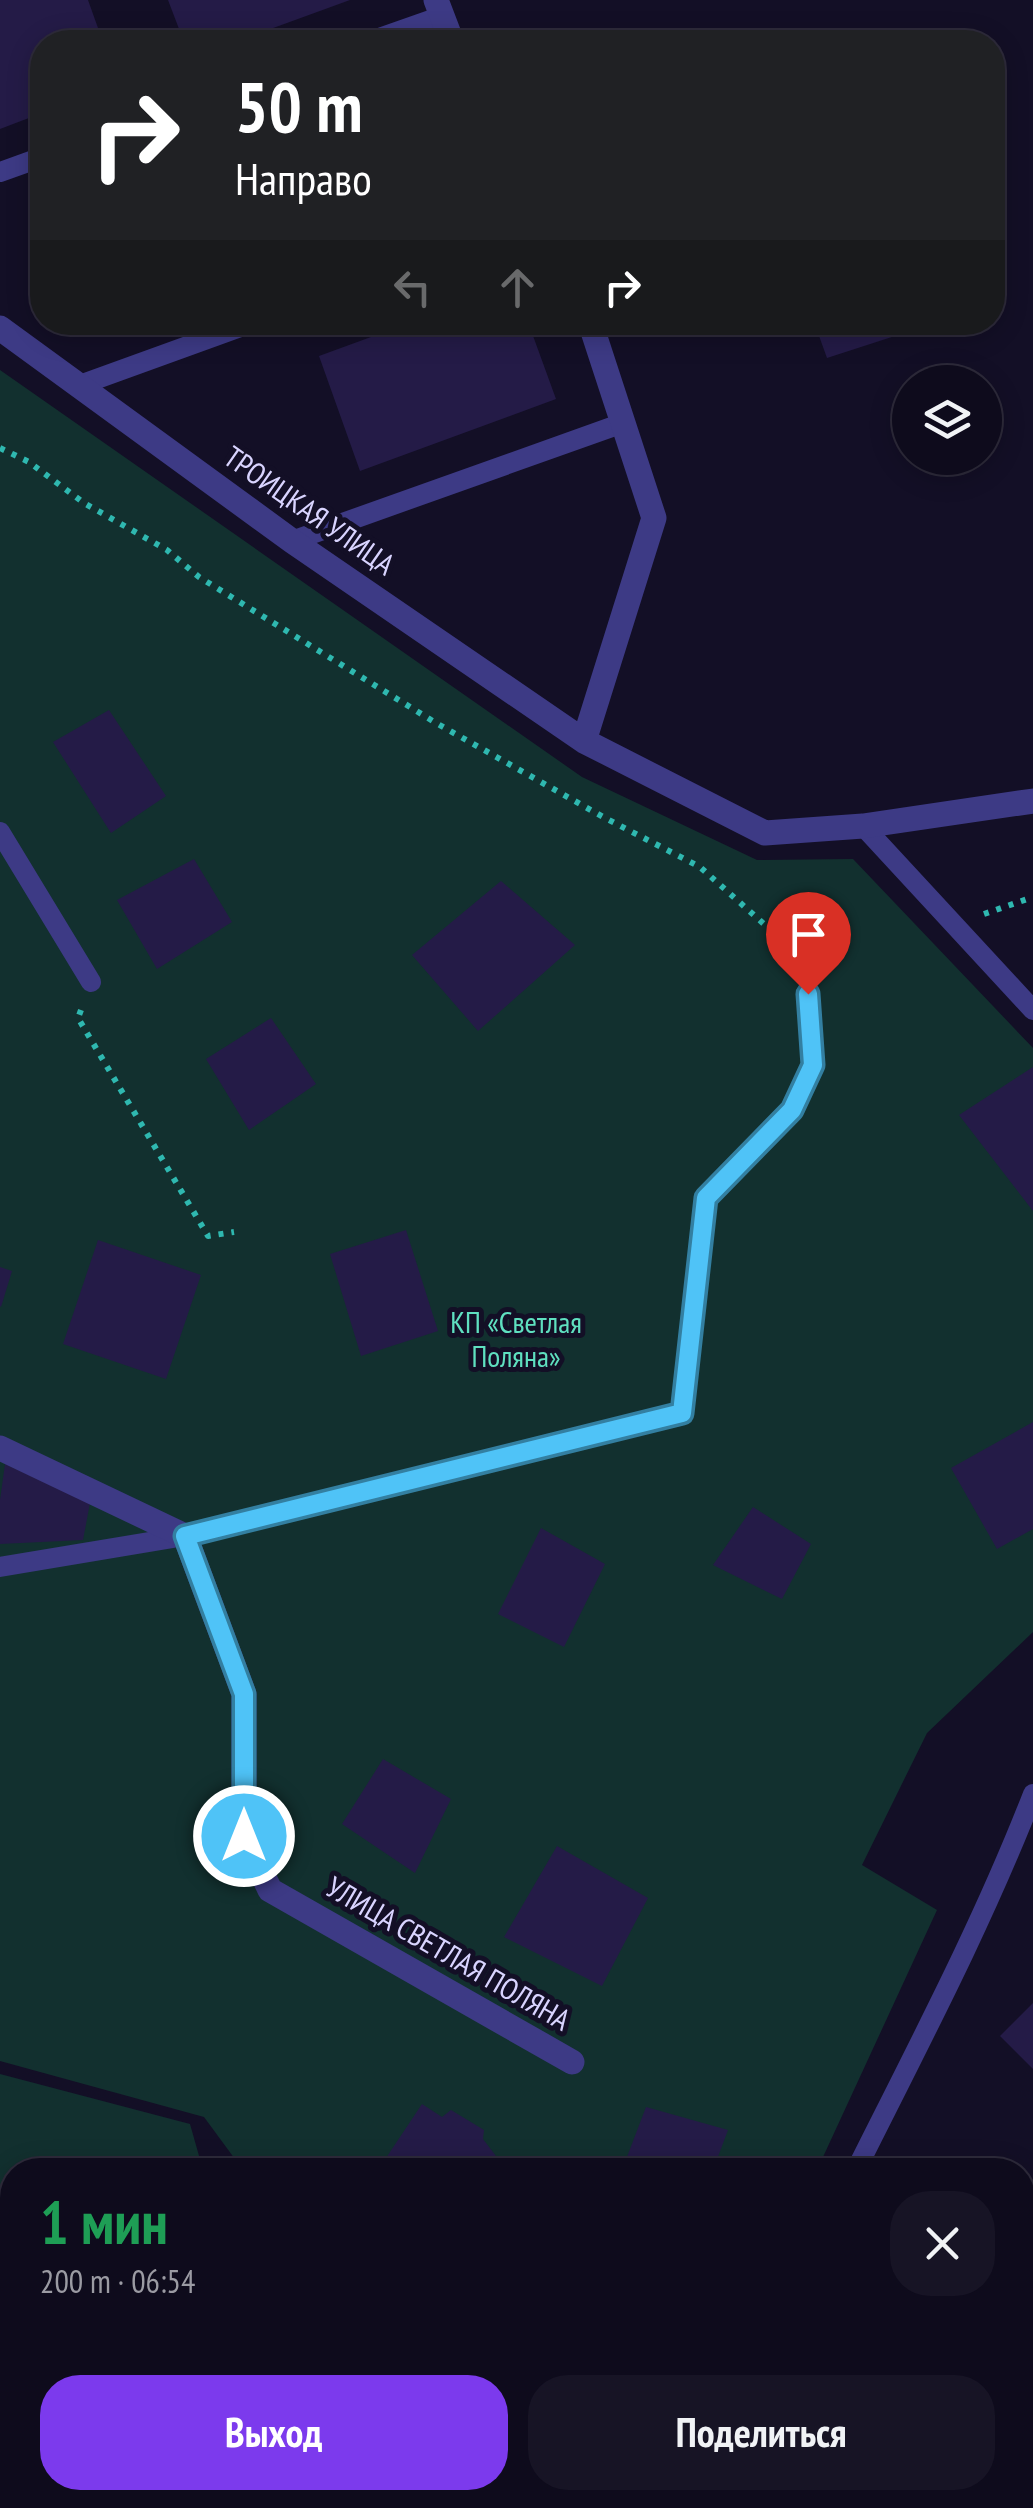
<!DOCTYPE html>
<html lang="ru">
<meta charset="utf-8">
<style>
body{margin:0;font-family:"PT Sans Narrow",sans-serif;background:#171425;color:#f1f3f6;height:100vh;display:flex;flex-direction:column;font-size:38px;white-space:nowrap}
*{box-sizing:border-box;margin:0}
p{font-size:32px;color:#9b9ba3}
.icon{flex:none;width:55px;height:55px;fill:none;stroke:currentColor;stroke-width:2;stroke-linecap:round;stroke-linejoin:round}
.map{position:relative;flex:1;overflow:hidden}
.sheet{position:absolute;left:0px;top:2158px;width:1035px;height:352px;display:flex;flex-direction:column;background:#0e0b1c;border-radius:40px 40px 0 0;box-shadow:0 5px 25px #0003,0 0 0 2px #2e2b3b}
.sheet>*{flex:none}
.top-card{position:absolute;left:30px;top:30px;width:975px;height:305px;border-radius:40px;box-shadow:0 5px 25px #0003,0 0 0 2px #2e2b3b;background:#202124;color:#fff;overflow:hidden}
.fabs{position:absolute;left:892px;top:365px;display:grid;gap:20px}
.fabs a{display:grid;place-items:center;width:110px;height:110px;border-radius:50%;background:#0e0b1c;box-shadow:0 5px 25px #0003,0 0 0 2px #2e2b3b;font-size:50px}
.pin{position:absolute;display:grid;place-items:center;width:85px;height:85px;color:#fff;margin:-102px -42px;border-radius:50% 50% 50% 0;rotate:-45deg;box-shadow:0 0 10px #0007}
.pin .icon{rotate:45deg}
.me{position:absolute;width:110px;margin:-55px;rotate:0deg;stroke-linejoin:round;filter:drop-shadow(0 0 8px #0008)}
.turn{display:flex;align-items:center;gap:35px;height:210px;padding:0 40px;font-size:45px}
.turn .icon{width:130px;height:130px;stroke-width:2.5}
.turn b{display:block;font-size:70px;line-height:85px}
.lanes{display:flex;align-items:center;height:95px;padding:0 40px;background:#0003;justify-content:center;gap:50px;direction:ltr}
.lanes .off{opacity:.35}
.round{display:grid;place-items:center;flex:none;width:105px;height:105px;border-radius:40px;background:#171425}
.head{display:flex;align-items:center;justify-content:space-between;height:170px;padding:0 40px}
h1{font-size:60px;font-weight:600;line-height:75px;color:#1e9e55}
.cta{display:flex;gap:20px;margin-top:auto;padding:20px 40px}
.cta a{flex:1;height:115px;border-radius:40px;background:#7c3aed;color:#fff;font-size:40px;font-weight:600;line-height:115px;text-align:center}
.cta a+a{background:#171425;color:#f1f3f6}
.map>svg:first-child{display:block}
.green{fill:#12302f}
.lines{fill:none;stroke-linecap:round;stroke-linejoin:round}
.stream{stroke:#0c2248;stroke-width:12}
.building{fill:#241b47}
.path{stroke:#2fb8b0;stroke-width:6;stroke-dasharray:5 8;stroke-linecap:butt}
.service{stroke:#3d3a85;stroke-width:20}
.minor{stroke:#3d3a85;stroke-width:25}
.route-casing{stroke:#337fa1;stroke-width:25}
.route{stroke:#4fc3f7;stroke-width:18}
.labels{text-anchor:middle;stroke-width:10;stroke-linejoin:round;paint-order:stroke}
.street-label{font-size:30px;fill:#d9d4ff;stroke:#130f26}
.park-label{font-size:30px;fill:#5fe0c0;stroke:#130f26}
</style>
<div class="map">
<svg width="1033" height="2508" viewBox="0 0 1033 2508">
<rect width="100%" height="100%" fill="#130f26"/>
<path class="green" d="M0 370 582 777 757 860 853 859 1033 1048V1632L927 1733 862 1865 937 1910 817 2170H243L204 2117 0 2061Z
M0 2074 190 2124 203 2170H12V2413L0 2408Z
M146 2498H237L248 2508H154Z
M266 2498H743L753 2508H277Z"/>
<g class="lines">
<path class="stream" d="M0 2239 12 2245
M197 2498 207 2508"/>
</g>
<path class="building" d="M0 0H88L103 42H42V113L0 129Z
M168 0H350L235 42H184Z
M412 322H528L556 399 360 471 319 356Z
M814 322H935V323L827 358Z
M109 710 166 796 111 833 53 742Z
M194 859 232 922 157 969 117 900Z
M501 881 575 945 478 1031 412 955Z
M271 1018 316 1084 249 1130 206 1059Z
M1033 1067V1211L959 1115Z
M406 1230 438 1331 361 1356 330 1254Z
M98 1240 201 1275 166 1379 63 1344Z
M0 1267 12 1271 1 1307 0 1306Z
M1033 1422V1529L997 1549 951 1468Z
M5 1464 90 1503 83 1540 0 1544V1500Z
M753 1507 811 1544 782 1599 713 1565Z
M541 1528 605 1564 564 1647 498 1614Z
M383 1759 451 1799 415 1873 342 1824Z
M557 1846 648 1898 602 1986 504 1937Z
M1033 2003V2069L1000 2036Z
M422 2104 442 2117 451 2110 484 2130 483 2139 499 2160 493 2170H378Z
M646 2107 728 2130 713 2170H622Z
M1022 2212 1033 2222V2329L1022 2340Z
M863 2498H1012L1017 2503 1012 2508H873Z"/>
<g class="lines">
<path class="path" d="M0 448 29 462 84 503 167 550 199 577 436 723 605 818 700 867 774 933 795 970
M984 914 1033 897
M81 1010 78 1018 208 1236 234 1232
M0 2457 12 2466
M55 2498 69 2508
M689 2508 693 2498"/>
<path class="service" d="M368 42 442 16
M0 172 42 157
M80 385 254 322
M292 541 623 423
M863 826 1033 1010
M0 832 91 982
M0 1567 185 1536 682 1413 705 1198 792 1110 813 1065 808 994
M856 2170C918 2046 983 1923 1033 1794
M756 2498 767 2508"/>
<path class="minor" d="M436 0 452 42
M0 328 292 541 584 741 654 518 590 322
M584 741 765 833 863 826 1033 801
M0 1448 185 1536 244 1694V1836L270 1890 572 2062"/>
</g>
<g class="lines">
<g class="route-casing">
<path id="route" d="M244 1836V1694L185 1536 682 1413 706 1198 792 1110 813 1065 808 994"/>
</g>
<use href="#route" class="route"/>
</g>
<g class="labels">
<g class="street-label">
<text transform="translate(309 511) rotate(35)" y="10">ТРОИЦКАЯ УЛИЦА</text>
<text transform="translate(448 1954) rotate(30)" y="10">УЛИЦА СВЕТЛАЯ ПОЛЯНА</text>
</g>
<g class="park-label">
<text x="516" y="1333">КП «Светлая<tspan x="516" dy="34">Поляна»</tspan></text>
</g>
</g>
</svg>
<div class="fabs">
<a><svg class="icon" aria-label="layers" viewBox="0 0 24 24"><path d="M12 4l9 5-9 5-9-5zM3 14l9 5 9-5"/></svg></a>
</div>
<div class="pin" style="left:808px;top:994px;background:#d93025"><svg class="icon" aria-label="arrive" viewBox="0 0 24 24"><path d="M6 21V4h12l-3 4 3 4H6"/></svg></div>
<svg class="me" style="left:244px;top:1836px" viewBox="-20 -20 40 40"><circle r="17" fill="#4fc3f7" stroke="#fff" stroke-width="3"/><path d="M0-11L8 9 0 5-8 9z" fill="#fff"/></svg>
<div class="top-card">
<div class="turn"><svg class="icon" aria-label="right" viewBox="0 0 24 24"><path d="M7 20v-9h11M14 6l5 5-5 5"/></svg><div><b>50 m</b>Направо</div></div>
<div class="lanes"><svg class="icon off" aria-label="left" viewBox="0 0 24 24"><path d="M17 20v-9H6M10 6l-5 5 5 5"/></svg><svg class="icon off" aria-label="ahead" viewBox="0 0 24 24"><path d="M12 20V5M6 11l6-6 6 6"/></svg><svg class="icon" aria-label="right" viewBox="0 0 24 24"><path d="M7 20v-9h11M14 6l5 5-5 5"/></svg></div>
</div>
<section class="sheet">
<div class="head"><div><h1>1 мин</h1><p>200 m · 06:54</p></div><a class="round"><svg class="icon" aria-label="close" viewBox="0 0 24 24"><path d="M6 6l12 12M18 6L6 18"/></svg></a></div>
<div class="cta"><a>Выход</a><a>Поделиться</a></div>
</section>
</div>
